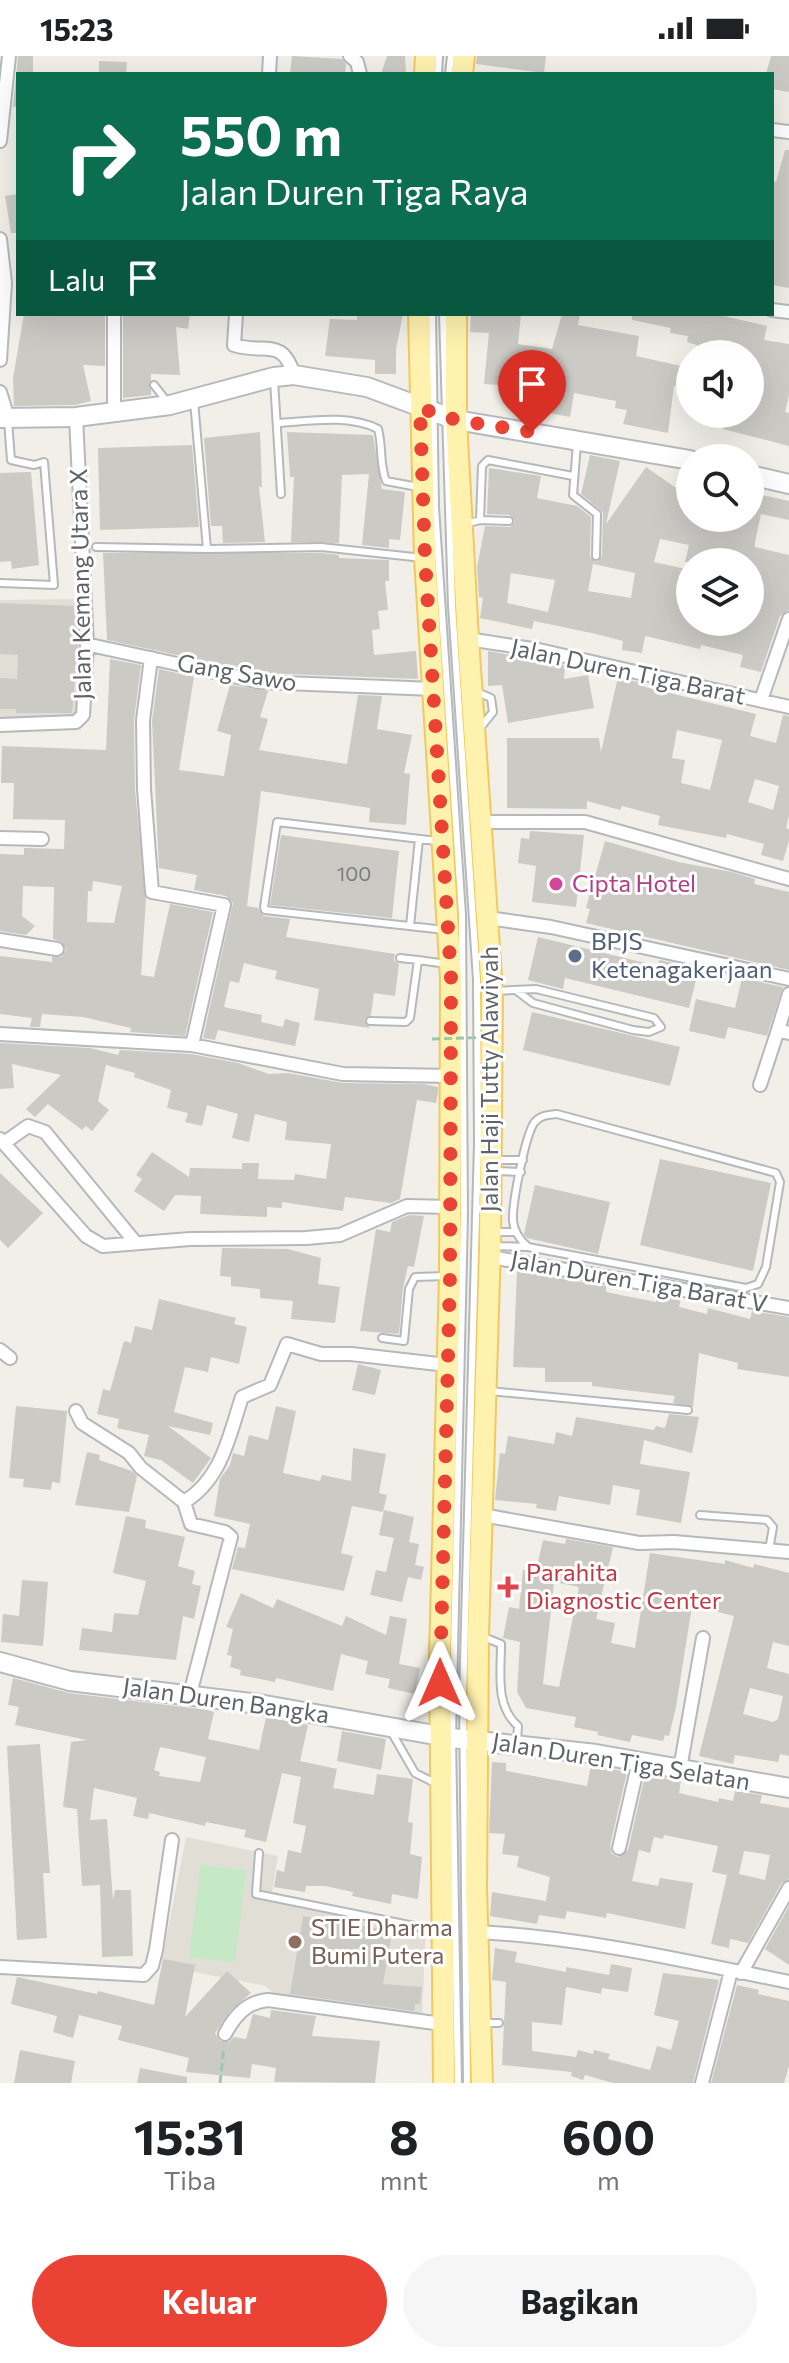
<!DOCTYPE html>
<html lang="id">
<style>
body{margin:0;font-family:Commissioner,sans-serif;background:#f6f6f6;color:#202124;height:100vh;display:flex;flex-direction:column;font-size:30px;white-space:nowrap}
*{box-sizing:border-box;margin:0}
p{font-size:26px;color:#757577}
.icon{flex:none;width:44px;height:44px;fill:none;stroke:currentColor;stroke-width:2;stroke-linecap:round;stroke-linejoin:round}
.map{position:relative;height:2027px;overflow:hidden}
.panel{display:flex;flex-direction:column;background:#fff;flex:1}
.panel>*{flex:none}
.guide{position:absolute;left:16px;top:16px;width:758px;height:244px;border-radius:0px;box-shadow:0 8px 32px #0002;background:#0b6e4f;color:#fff;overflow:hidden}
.fabs{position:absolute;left:676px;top:284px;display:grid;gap:16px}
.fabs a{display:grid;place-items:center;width:88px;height:88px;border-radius:50%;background:#fff;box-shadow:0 8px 32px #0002;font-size:40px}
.pin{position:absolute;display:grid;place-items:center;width:68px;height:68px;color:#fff;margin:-82px -34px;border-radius:50% 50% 50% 0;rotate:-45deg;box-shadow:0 0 8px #0007}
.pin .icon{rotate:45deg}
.me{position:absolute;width:88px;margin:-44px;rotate:0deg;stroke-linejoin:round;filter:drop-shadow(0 0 6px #0008)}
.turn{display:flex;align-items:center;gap:28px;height:168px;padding:0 32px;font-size:36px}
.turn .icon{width:104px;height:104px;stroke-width:2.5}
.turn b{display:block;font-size:56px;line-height:68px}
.then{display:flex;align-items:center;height:76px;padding:0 32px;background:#0003;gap:16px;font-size:30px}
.eta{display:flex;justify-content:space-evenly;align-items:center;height:136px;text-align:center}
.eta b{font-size:48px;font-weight:700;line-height:56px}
.primary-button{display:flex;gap:16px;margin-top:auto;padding:16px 32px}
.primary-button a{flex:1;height:92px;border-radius:48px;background:#ea4335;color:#fff;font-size:32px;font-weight:700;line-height:92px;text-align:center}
.primary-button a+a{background:#f6f6f6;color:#202124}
.status{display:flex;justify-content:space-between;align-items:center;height:56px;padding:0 40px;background:#fff;direction:ltr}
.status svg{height:22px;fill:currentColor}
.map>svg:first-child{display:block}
.education{fill:#e1ded6}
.green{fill:#c5e8c5}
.building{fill:#cccac5;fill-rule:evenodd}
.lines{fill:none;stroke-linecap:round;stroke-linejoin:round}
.lane-casing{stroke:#b5b8bc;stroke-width:10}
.street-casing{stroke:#b5b8bc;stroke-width:16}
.secondary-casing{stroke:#b6babf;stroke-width:22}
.primary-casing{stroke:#f2c960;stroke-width:24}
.path{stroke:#9cc7a9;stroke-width:3;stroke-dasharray:8 4;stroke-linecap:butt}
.lane{stroke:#fff;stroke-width:6}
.street{stroke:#fff;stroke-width:12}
.secondary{stroke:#fff;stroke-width:18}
.primary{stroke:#fff2af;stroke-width:20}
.path-bridge{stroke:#9cc7a9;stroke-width:3;stroke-dasharray:8 4;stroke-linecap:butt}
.route{stroke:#ea4335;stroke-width:14;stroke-dasharray:0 25.2}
.hotel-dot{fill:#d1479c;stroke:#fff;stroke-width:3}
.service-dot{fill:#5c6f8a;stroke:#fff;stroke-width:3}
.health-dot{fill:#e0444e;stroke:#fff;stroke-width:3}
.education-dot{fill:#8d6e63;stroke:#fff;stroke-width:3}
.labels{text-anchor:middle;stroke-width:6;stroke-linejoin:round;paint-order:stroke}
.number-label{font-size:20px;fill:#7a7d7f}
.street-label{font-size:24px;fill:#5f6368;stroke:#fff}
.hotel-label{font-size:24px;fill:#b23c85;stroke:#fff;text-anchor:start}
.service-label{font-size:24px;fill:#4e5e75;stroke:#fff;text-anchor:start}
.health-label{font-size:24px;fill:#be3a42;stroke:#fff;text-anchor:start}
.education-label{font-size:24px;fill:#785e54;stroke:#fff;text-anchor:start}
</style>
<div class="status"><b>15:23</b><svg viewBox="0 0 49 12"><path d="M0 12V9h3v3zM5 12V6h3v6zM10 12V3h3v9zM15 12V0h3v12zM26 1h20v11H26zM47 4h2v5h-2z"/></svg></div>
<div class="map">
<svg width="789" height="2027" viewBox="0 0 789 2027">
<rect width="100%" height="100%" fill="#f1efe8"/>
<path class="education" d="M79 543 81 666 0 662V544Z
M186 1781 278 1800 271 1842 426 1868 422 1963 281 1945 266 1930 179 1913 162 1904Z"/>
<path class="green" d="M201 1809 246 1814 235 1906 189 1901Z"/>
<path class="building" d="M18 0H33V18H18V50L13 51Z
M292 0 342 3 346 8 345 18H290Z
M387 0H405L406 18H381Z
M477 0H546L544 17 476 8Z
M771 0H789V36L772 33V18H766Z
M99 5 127 6 126 18H99Z
M785 94H789V232L772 229V125L776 126Z
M18 138V177H11L5 140Z
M24 258H105V310L83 309 91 345 75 349 14 350 13 322Z
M123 258H190L188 273 176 271 180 319 151 318V339L123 342Z
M357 258H403L396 293V318H375V304L325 300 330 263 357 264Z
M471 258H521L518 288 552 293 562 258H580L578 269 639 280 636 300 690 312V334L674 330 668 377 623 368 627 354 615 352 616 345 574 337 570 361 539 355 542 332 484 328 489 277 470 276Z
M632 258H715L767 270 764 284 789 288V339L785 356 789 357V390L723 373 726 358H750V298H702L703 291 687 286 688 280 670 277 671 272 632 264Z
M260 376 262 431H259L265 486 223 487 222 470H211L204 382Z
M287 376 373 379 382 433 405 436 400 484 389 483V492L362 489 369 418 342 419 339 487 291 486 294 421H290Z
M192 389 199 471 100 474 98 392Z
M590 399 620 405 606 468 646 411 679 434 690 436V462H750L753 437 789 445V464L761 458 755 486V491L789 499V554L780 560 761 616 740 611 743 599 701 589 700 593 645 580 642 597 622 594 623 585 596 578 534 565 532 573 480 562 483 542 479 541 477 511 485 470 510 471 515 466 510 459 487 458 489 412 541 420 537 442 577 450 591 461 590 501 597 506 602 500 603 456 581 438ZM660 483 689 489 685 506H750V566H690V514L654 506ZM593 508 635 517 631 542 588 535ZM511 517 555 524 548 556 507 547Z
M31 416 39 509 12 513 11 505 0 506V417Z
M103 497H321L339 499V502L389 504V525H385L388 554 378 555 380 573 372 574 374 599 416 595 418 623 261 617 107 584Z
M0 547 76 550 78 588 72 657H16V653H0V622L17 623 18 599 0 598Z
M488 595 565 609 564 623 588 619 594 652 508 667 502 629 488 630Z
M110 603 141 609 134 664 135 734 146 843 141 919 154 921 170 848 213 856 185 980 130 976 131 972 83 961 42 958 40 971H30L32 962 0 958V900L52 906V901H61L66 894 62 886 53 883 54 831 23 830 22 860 35 870 26 879 0 875V798L24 799V792L64 793 65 764 13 763 14 727H1L2 690 106 694ZM93 825 122 830 114 867 87 866 88 835H92Z
M159 613 194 621 179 714 224 720 231 679 217 675 230 629 268 635 260 661 268 663 259 694 347 708 358 639 382 640 377 673 412 679 404 717 410 718 406 769 369 766 370 752 261 735 247 850 258 852 264 860 290 863 286 881 395 898 394 904 399 908 395 940 374 937 371 959 364 964 370 972 314 964 319 933 275 923 277 915 244 907 239 927 230 925 224 951 262 959 261 966 283 971 285 963 300 967 295 990 218 974 215 984 203 982 233 847 226 840 194 834 197 819 159 812 152 665Z
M618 621 645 628V631L756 658 750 680 776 687 783 659 789 660V760L786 772 789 773V785L783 805 761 799 764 788 727 778 726 782 658 769 660 760 622 750 620 754 587 745V753L507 752V682H599L601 696ZM677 674 722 684 710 734 681 727 685 704 672 702ZM755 723 779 730 773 754 748 746Z
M530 775 584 779 576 851 532 846 536 810 518 807 521 782 529 783Z
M281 779 399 795 392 862 270 849Z
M605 785 678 806 732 816 755 823 754 828 789 836V914L586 867 590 853 586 852Z
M538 881 658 910 659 904 699 912 689 952 565 922 563 933 528 924Z
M742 922 783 931 767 980 728 971 725 983 689 975 696 943 735 952Z
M532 956 680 991 670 1030 523 994Z
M0 987 90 992 118 999 120 994 191 998 238 1007 269 1018 288 1017 343 1027 423 1028 438 1031V1036L436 1047 417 1044 400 1143 391 1147 345 1141 343 1155 282 1146V1152L267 1151V1161L200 1158 201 1140 175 1139 164 1155 134 1135 142 1123 136 1119 152 1096 189 1121 190 1112 242 1113V1107H259L258 1123 294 1124 295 1118 326 1123 331 1088 285 1084 287 1066 255 1058 249 1086 232 1082 238 1058 207 1049 202 1070 185 1066 188 1057 167 1052 171 1034 134 1021 135 1017 106 1009 98 1045 109 1054 92 1075 86 1070 82 1074 48 1048 35 1061 26 1053 61 1019 12 1008 14 1032 0 1033Z
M660 1103 771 1127 753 1215 640 1189Z
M0 1117 43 1157 8 1192 0 1184Z
M535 1129 610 1146 598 1198 527 1182 524 1178Z
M409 1159 424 1160 414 1211 408 1210 403 1232 399 1278 360 1275 376 1173 390 1176 392 1166Z
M222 1192 288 1193 321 1202 318 1228 340 1231 335 1267 291 1263 293 1245 260 1242V1233L231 1230V1221L220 1220Z
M517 1215 606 1230V1236L656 1246 657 1239 681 1243 679 1251 707 1258 708 1252 750 1263 752 1255 789 1261V1321L737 1313 738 1307 699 1297 693 1351 673 1347 675 1340 592 1330V1326H545V1312L513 1311Z
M159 1243 236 1262 234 1268 247 1271 239 1308 211 1301 208 1316 185 1311 174 1356 213 1367 210 1379 168 1370 211 1402 193 1427 161 1404 144 1400 149 1379 117 1372 119 1363 97 1358 103 1333 110 1335 124 1285 131 1287 135 1270 152 1274Z
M358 1308 381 1314 375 1339 352 1334Z
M16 1350 67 1355 60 1427 52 1426 51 1434 23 1431 24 1423 9 1422Z
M276 1350 296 1355 283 1417 320 1425 322 1419 351 1425 353 1392 386 1398 379 1437 387 1439 383 1456 352 1450 341 1497 353 1500 344 1535 232 1513 238 1491 245 1492 250 1468 214 1460 220 1423 230 1409 233 1397 244 1400 249 1379 268 1384Z
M669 1358 699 1361 692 1397 644 1384 640 1408 690 1416 681 1467 636 1459 640 1434 613 1429 610 1449 559 1440 556 1455 536 1452 537 1448 495 1444 500 1397 505 1398 508 1380 554 1388 556 1376 572 1380 576 1361 654 1374 656 1370 665 1372Z
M87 1396 100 1399 99 1404 132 1415 137 1420 129 1456 75 1449Z
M384 1454 414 1461 409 1486 419 1488 415 1509 424 1511 421 1524 408 1521 402 1546 370 1539 376 1514 386 1516 394 1482 379 1479Z
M126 1460 146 1464 145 1472 185 1481 178 1510 195 1515 192 1528 201 1530 194 1563 183 1560 176 1604 79 1594 82 1572 112 1576 114 1557 138 1559 146 1525 113 1517Z
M566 1483 613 1491 596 1563 615 1567 611 1587 635 1592 650 1497 725 1508V1504L753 1512 754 1508 789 1517V1590L773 1586 767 1612 789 1618V1700L780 1698 778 1706 735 1699 733 1708 699 1700 734 1560 692 1550 676 1651 669 1680 665 1679 663 1685 632 1679 630 1686 597 1679 598 1676 574 1671 576 1661 526 1652 517 1636 520 1586 503 1582 509 1551 519 1553 523 1514 536 1515 543 1484 565 1488ZM554 1526 579 1531 559 1631 543 1628ZM750 1632 783 1640 778 1663 773 1666 743 1658Z
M22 1524 48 1526 43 1590 1 1586 3 1558 19 1560Z
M241 1537 273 1552 277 1543 342 1570 346 1560 386 1579 390 1560 407 1563 399 1608 420 1612 415 1638 388 1632 390 1623 365 1618 368 1605 341 1598 333 1635 276 1622 275 1626 240 1619 241 1614 230 1611 232 1600 227 1599 233 1573 226 1571Z
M13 1622 69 1637 208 1654 214 1656 208 1683 259 1694 266 1661 308 1669 300 1705 337 1713 333 1732 374 1739 377 1718 413 1723 408 1766 413 1767 410 1798 422 1801 418 1843 392 1838 391 1848 352 1840 353 1836 325 1830H306L305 1836 274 1831 277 1814 284 1816 288 1794 301 1797 306 1770 293 1767 301 1721 282 1717 266 1786 244 1781 246 1774 206 1766 205 1770 149 1757 148 1763 133 1760 137 1742 94 1732 90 1764 107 1763 113 1844 115 1834H131L133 1900 102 1901 100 1829 82 1830 77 1753 63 1751 71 1686 87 1684 15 1669 19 1651 8 1649ZM160 1691 206 1701 200 1726 159 1720 160 1716 154 1714Z
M342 1675 386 1683 381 1714 337 1705Z
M40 1688 50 1817H43L47 1882 17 1884 7 1690Z
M492 1706 506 1707V1715L587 1730 591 1709 627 1716 610 1790 612 1798 618 1801 628 1794 645 1719 681 1725 679 1737 718 1746 719 1742 733 1745 735 1735 762 1739 760 1747 789 1752V1823L781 1828 748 1887 730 1883 729 1892 711 1888 727 1819 712 1816 718 1790 664 1779 663 1783 654 1781 650 1797 639 1794 632 1825 658 1830 660 1822 693 1827 685 1873 607 1857 606 1862 567 1855 565 1863 539 1859 537 1868 490 1860 492 1836 546 1845 550 1821 517 1811 519 1800 502 1798 505 1778 489 1777ZM744 1795 770 1799 765 1824 739 1818Z
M789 1850V1909L765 1893Z
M303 1860 392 1875 383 1928 422 1931 420 1948H415L414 1955 290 1938Z
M495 1892 517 1896 515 1906 566 1916V1911L609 1919 611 1908 632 1912 628 1936 602 1932 601 1938 566 1931 562 1969 532 1966V1995L576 2001 578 1994 593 1998 594 1994 610 1998 608 2003 650 2014 657 1990 671 1994 679 1965 654 1959 663 1917 719 1924 693 2027H613L585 2019 583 2024 571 2020 572 2016 502 2009 506 1926 492 1924Z
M163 1903 195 1909 185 1961 227 1915 251 1937 231 1954 215 1977 220 1985 229 1986 234 1981 246 1983 253 1958 270 1962 271 1954 316 1960 312 1980 380 1985 375 2027 274 2026 276 2012 252 2008 250 2022 186 2016 189 2002 118 1984 122 1970 79 1959 73 1982 53 1976 57 1960 11 1948 17 1921 97 1938 98 1935 154 1949Z
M737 1929 759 1934 758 1938 789 1945V2010L784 2027H711Z
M20 1994 75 2005 71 2027H14Z
M140 2012 187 2021V2027H137Z"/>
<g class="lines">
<g class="lane-casing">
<path id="lane" d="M438 18 439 0
M449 18 451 0
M432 258 435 451 462 859 464 1158 452 1682 458 2027
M443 258 452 550 477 924 478 1087 463 1641 467 2027
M274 324 281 438
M154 329 169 348
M194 345 207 493 321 491 423 502
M278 367C310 365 349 358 378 373 383 391 379 407 386 425L418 431
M577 387 573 439 597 458 596 500
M480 464 482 410 488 404 573 420
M465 468 480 464 509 465
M96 491 207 493
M0 527 54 529 44 406 34 409 11 404 8 364
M475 635 491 642 493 656 480 672
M437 785 277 766 264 851 265 854 445 874
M410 870 419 783
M418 904 447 908
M495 935 536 933 654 962 661 971 649 976 633 974 533 947 517 935
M370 965 406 966 410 962 418 904 400 902
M557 1058 776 1117 780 1126 766 1211 758 1228 746 1232 528 1191C520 1184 514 1176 513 1165 512 1147 525 1081 534 1067 540 1059 548 1059 557 1058Z
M494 1104H523
M493 1115 521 1116
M494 1176H516
M496 1190 528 1191
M382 1282 404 1285 409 1233 415 1221 446 1220
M489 1335 688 1354
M700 1459 767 1464 773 1471 769 1494
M481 1580 501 1588C501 1617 495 1650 518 1670L517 1686
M392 1677 415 1717 435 1727
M259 1797 256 1838 439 1875
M483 1967H499"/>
</g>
<g class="street-casing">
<path id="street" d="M350 0 357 6 360 18
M269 18 270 0
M772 74 789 76
M0 85 9 0
M0 183 5 227 0 304
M772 254 789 256
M114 258V357
M236 258 234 289C265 299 282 280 294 319
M0 336 8 362
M468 583 539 594 789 651
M90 589 260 626 434 633
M151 602 143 664 144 733 152 836 224 849 192 989
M761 644 789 563
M0 669 76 666 83 659 87 589 76 361
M482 766H585L789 823
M0 782 42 783
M488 862 551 871 789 923
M0 884 57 893
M789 938 778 974 789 977
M0 978 192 989 343 1018 451 1020
M760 1029 778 974
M0 1083 86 1180 103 1190 190 1183 306 1182 340 1179 407 1150 451 1151
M4 1087 28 1070 45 1076 135 1186
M490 1201 789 1252
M0 1294 10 1302
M76 1355 82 1367 129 1397 141 1412 184 1446 191 1468 225 1476 231 1481 190 1638
M184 1446C222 1423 229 1380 242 1341L270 1329 287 1288 321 1298H351L447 1309
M482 1459 639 1487 674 1486 789 1496
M680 1713 703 1582
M619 1792 639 1705
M477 1876C582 1881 686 1905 789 1926
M0 1911 144 1919 152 1910 156 1894 172 1784
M741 1917 789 1832
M225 1978C235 1959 247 1946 268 1944L442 1968
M702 2027 731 1915"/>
</g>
<g class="secondary-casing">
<path id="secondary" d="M0 362 76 361 170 349 274 321 294 319 367 331 456 364 690 404
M750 419 789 428
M0 1606 70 1625 259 1648 452 1682 596 1698 789 1732"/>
</g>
<g class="primary-casing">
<path id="primary" d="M425 18 426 0
M462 18 464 0
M419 258 425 502 451 922 450 1220 440 1601 444 2027
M456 258V364L468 583 492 935 490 1190 478 1579 476 1833 482 2027"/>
</g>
<path class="path" d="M220 2027 224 1991"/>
<use href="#lane" class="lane"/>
<use href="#street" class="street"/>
<use href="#secondary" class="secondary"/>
<use href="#primary" class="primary"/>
<path class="path-bridge" d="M432 983 496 981"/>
</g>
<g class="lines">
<path class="route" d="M440 1627 450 1220 451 922 425 502 420 352 456 364 532 376"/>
</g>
<circle class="hotel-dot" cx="556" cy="828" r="8"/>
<circle class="service-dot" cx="575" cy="900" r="8"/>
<path class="health-dot" d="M504 1519h8v8h8v8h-8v8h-8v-8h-8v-8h8z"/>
<circle class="education-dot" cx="295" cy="1886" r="8"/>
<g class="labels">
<g class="number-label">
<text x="354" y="825">100</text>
</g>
<g class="street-label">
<text transform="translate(81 528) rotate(-91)" y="8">Jalan Kemang Utara X</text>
<text transform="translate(628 616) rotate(12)" y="8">Jalan Duren Tiga Barat</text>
<text transform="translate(237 617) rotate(10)" y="8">Gang Sawo</text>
<text transform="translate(490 1023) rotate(-90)" y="8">Jalan Haji Tutty Alawiyah</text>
<text transform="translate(639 1226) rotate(10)" y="8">Jalan Duren Tiga Barat V</text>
<text transform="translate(226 1645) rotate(8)" y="8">Jalan Duren Bangka</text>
<text transform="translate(621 1706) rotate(9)" y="8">Jalan Duren Tiga Selatan</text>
</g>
<g class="hotel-label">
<text x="572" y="836">Cipta Hotel</text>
</g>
<g class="service-label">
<text x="591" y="894">BPJS<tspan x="591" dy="28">Ketenagakerjaan</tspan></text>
</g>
<g class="health-label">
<text x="526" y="1525">Parahita<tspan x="526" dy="28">Diagnostic Center</tspan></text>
</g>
<g class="education-label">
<text x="311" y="1880">STIE Dharma<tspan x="311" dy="28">Bumi Putera</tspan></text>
</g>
</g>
</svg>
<div class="fabs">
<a><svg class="icon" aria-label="sound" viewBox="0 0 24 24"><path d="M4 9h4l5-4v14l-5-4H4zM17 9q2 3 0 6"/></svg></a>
<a><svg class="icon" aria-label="search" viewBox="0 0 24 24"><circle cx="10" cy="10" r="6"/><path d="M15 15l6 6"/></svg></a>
<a><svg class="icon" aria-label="layers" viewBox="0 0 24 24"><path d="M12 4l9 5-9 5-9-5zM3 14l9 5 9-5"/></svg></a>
</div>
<div class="pin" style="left:532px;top:376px;background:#d93025"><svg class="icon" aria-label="arrive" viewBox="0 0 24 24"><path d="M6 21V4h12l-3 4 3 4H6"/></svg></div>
<svg class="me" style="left:440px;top:1627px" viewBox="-20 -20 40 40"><path d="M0-17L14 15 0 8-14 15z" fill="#ea4335" stroke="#fff" stroke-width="4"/></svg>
<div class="guide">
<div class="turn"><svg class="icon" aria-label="right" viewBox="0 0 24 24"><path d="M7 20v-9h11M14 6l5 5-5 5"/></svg><div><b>550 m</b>Jalan Duren Tiga Raya</div></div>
<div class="then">Lalu<svg class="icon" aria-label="arrive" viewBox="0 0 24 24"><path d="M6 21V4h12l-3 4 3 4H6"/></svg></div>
</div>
</div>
<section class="panel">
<div class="eta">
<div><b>15:31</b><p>Tiba</p></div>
<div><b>8</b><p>mnt</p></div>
<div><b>600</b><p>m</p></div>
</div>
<div class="primary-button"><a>Keluar</a><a>Bagikan</a></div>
</section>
